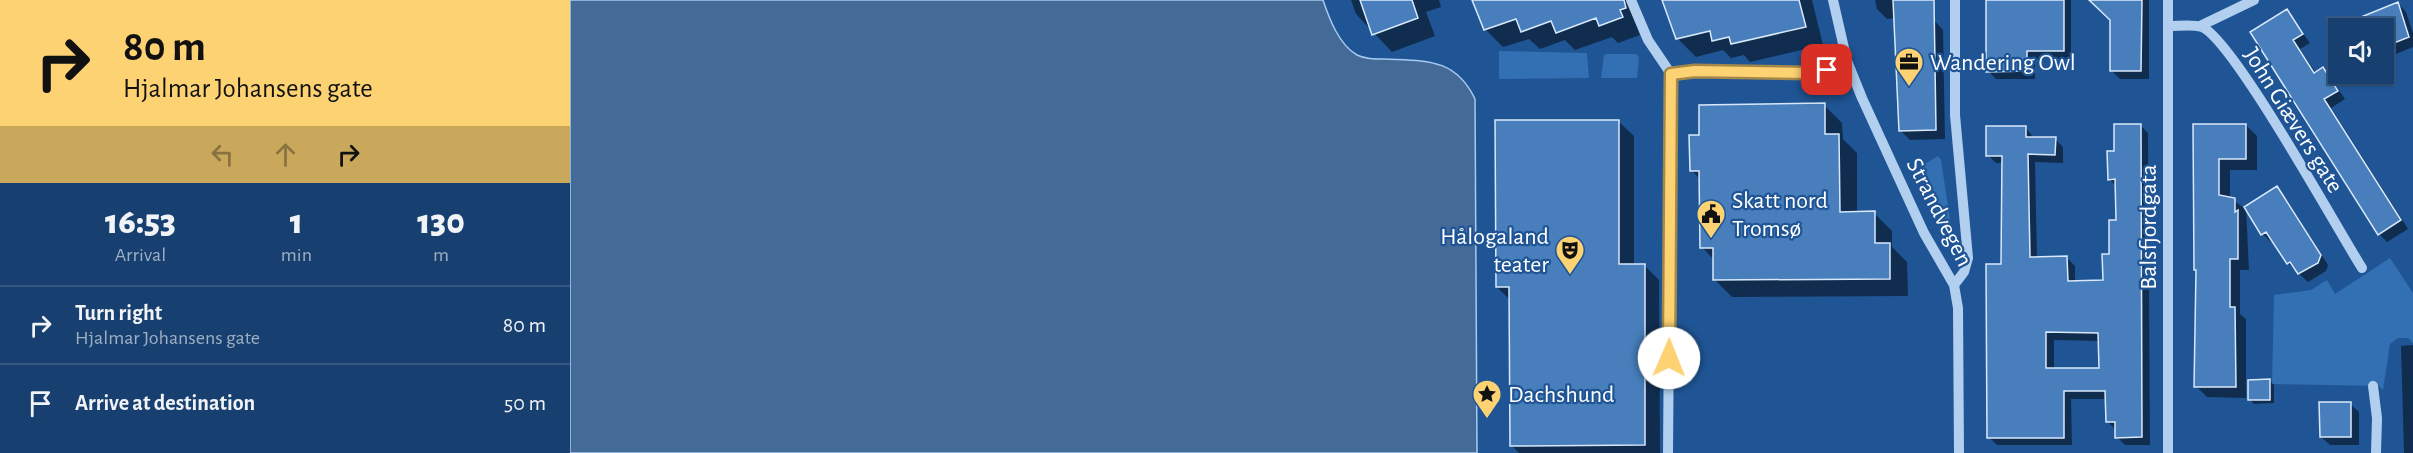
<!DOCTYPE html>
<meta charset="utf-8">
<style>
body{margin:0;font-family:"Alegreya Sans",sans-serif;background:#204775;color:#f1f3f6;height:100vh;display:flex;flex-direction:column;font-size:22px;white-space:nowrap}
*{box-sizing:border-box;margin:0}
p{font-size:20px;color:#9eafc3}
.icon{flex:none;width:33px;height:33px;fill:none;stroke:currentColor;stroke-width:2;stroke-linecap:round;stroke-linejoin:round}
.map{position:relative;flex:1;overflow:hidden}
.details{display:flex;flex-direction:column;background:#174070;width:570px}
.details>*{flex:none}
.banner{background:#fdd272;color:#111;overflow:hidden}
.fabs{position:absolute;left:1758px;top:18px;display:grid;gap:12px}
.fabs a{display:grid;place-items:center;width:66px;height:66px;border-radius:0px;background:#174070;box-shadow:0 2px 4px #0004,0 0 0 2px #365983;font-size:30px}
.pin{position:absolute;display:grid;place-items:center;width:51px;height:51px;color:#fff;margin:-26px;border-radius:12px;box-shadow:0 3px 9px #0006}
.me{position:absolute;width:66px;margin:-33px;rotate:1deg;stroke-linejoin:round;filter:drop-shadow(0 0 4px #0008)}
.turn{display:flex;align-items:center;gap:21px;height:126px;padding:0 24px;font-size:27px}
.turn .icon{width:78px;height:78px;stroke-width:2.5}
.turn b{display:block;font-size:42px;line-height:51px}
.lanes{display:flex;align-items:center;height:57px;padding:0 24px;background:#0003;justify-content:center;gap:30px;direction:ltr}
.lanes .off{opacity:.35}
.eta{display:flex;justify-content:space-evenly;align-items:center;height:102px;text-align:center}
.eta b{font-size:36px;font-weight:800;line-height:42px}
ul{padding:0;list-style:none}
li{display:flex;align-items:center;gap:18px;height:78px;padding:0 24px;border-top:2px solid #365983}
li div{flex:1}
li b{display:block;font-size:22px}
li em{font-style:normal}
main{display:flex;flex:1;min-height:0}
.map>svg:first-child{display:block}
.green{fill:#336fb3}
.water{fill:#446a98;stroke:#a6caf0;stroke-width:1.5}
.shadow{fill:#0007;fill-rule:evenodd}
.building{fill:#477ebb;stroke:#d8e8fa;stroke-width:1.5;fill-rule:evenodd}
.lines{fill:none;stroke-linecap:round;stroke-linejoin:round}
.minor{stroke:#b2cfef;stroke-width:10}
.route-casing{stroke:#a4884a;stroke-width:15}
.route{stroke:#fdd272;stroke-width:10}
.labels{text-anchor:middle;stroke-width:4.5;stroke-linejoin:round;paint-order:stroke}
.poi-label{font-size:24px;fill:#fff;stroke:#1f5595;text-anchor:start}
.street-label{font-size:24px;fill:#fff;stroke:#1f5595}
</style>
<main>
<section class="details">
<div class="banner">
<div class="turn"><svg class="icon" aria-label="right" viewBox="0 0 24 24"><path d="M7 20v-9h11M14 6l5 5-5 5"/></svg><div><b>80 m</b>Hjalmar Johansens gate</div></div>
<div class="lanes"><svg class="icon off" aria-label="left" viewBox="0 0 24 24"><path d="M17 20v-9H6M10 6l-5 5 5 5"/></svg><svg class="icon off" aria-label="ahead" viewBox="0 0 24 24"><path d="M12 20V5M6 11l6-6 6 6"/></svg><svg class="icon" aria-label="right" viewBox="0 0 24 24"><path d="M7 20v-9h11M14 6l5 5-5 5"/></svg></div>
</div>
<div class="eta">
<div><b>16:53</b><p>Arrival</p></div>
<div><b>1</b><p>min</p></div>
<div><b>130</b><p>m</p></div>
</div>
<ul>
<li><svg class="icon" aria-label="right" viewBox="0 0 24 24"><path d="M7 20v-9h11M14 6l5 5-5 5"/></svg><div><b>Turn right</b><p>Hjalmar Johansens gate</p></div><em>80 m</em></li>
<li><svg class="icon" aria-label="arrive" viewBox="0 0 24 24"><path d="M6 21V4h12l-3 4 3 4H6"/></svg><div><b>Arrive at destination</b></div><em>50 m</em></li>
</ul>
</section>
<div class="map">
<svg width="1843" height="453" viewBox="0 0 1843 453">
<rect width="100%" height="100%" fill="#1f5595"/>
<path class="green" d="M929 51 1017 53 1019 78 929 79Z
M1037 54H1066L1069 57 1067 78H1031L1034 55Z
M1368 156 1371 160 1383 240 1380 241 1349 174 1355 164Z
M1820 258 1843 293V343L1838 338H1828L1820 344 1813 390 1809 386 1702 384 1704 295 1741 290 1757 280 1765 294Z"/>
<path class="water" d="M0 0H753C759 18 769 45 787 55 795 59 804 59 814 59 854 61 885 57 905 99L907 453H0Z"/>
<path class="shadow" d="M781 0H869L871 7 856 12 865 36 822 52 786 14Z
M904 0H1057L1070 35 1048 43 1042 37 1005 50 995 40 970 49 959 39 933 47 915 29Z
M1093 0H1242L1253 45 1180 62 1174 55 1161 58 1153 50 1126 57 1108 39Z
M1305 0H1346L1373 30 1375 139 1340 140 1330 130 1325 18 1317 19 1307 9Z
M1417 0H1501V59H1465V79H1426L1418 71Z
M1532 0H1579V79H1550L1541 70V19Z
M1828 3 1836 12 1843 33V47L1814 59V28H1787L1784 21Z
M1717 11 1740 43 1730 49 1746 73 1753 68 1775 99 1761 108 1838 229 1817 242 1809 234 1682 33Z
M1254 105 1272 123 1273 139 1287 153V213H1304L1322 231V247L1337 262 1338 296 1162 297 1144 279V260L1132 247 1131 180 1121 170 1131 137Z
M1049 122 1064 136V265H1074L1089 280 1090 453H949L941 445V301L927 287Z
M1570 125 1578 133 1580 445H1555L1547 437V431L1538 422 1537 399H1501L1502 445H1427L1419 437 1432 266 1433 163H1426L1418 155 1456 128 1464 138 1485 139 1493 147V163L1465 162 1467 258H1497L1505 266V282L1534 281 1547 221V187L1539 179 1546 152ZM1484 340 1530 341V370L1484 369Z
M1625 125H1676L1687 136V170H1660V198L1674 208 1706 188 1715 197 1758 265 1756 271 1738 282 1718 263 1704 241 1701 242 1693 234 1676 207 1679 270H1670V314L1676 319V398L1637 397 1626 386Z
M1843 345V453H1834L1831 346Z
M1700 381 1704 385V403L1684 404 1680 400Z
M1780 404 1789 412V445H1760L1751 437Z"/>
<path class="building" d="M790 0H842L848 18 802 35Z
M902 0H1054L1056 8 1050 10 1053 17 1029 26 1026 18 986 33 981 21 951 32 946 19 914 30Z
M1092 0H1229L1236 27 1161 44 1159 37 1142 41 1140 31 1106 39Z
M1323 0H1364L1366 130 1329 131Z
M1416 0H1494V51H1457V71L1416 72Z
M1519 0H1572L1571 71H1540V20Z
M1828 2 1839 37 1814 47V28H1764Z
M1717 9 1733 34 1723 40 1744 73 1753 67 1768 91 1754 99 1831 220 1808 235 1680 32Z
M1255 103V134H1269L1270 212 1305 211V243H1320V279L1143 280V248H1130L1129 171H1120L1119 135H1129V105Z
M925 120H1049V264H1075V445L940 446 939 287H926Z
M1544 124H1571L1572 437 1545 438V422H1536L1535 391H1494V438H1417L1416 264H1431L1432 156H1416V126H1456V137H1486L1485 155 1458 154 1460 257 1497 256 1498 281 1533 280 1532 254H1539V220H1546L1545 179 1538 180 1537 151H1544ZM1476 332 1528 333 1529 368H1476Z
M1623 124H1676V159H1649V195L1665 198V212L1668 210V259H1660V307H1665L1666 387H1624L1626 270H1624Z
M1707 186 1751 255 1748 263 1728 274 1720 262 1717 264 1696 232 1691 235 1674 207Z
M1700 379V400H1678V380Z
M1749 402H1781V437H1750Z"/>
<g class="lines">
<path class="minor" d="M1061 0 1078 40 1101 74 1098 453
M1263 0 1277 61 1292 98 1354 233 1384 285 1388 308 1389 453
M1599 26C1609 26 1623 24 1632 27 1664 41 1766 227 1792 268
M1630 26 1684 0
M1101 74C1159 68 1223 84 1277 61
M1384 285 1394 272 1398 258 1385 115V0
M1803 386 1807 418 1806 453
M1598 453V0"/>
</g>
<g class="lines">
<g class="route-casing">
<path id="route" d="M1099 358 1101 74 1125 71 1240 73 1257 70"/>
</g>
<use href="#route" class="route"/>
</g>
<defs>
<g id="office-pin" transform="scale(1.5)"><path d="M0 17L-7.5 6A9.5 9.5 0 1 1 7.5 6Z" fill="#fdd272" stroke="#1f5595"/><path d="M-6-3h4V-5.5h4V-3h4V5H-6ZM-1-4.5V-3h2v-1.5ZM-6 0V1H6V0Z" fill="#111"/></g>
<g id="civic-pin" transform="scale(1.5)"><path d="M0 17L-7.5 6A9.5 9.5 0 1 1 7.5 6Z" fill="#fdd272" stroke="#1f5595"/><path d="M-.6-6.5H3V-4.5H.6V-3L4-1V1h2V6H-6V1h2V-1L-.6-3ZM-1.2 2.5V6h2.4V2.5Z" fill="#111"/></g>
<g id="theatre-pin" transform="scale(1.5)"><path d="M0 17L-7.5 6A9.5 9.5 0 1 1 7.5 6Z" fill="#fdd272" stroke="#1f5595"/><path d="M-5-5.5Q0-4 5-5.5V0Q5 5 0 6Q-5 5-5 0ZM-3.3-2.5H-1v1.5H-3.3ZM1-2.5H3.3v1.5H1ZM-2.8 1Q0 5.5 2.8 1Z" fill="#111"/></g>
<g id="sight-pin" transform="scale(1.5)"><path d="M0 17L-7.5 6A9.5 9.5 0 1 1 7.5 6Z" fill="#fdd272" stroke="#1f5595"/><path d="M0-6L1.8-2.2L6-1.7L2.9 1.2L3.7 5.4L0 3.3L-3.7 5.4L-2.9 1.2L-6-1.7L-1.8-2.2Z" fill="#111"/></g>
</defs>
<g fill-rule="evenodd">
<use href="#office-pin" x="1339" y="62"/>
<use href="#civic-pin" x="1141" y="214"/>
<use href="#theatre-pin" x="1000" y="250"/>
<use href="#sight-pin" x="917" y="394"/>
</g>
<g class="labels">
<g class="poi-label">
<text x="1360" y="70">Wandering Owl</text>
<text x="1162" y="208">Skatt nord<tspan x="1162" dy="28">Tromsø</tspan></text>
<text x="979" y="244" text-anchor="end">Hålogaland<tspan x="979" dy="28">teater</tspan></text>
<text x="938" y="402">Dachshund</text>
</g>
<g class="street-label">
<text transform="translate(1724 120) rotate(58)" y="8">John Giævers gate</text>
<text transform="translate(1370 212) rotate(63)" y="8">Strandvegen</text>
<text transform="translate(1578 227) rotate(-90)" y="8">Balsfjordgata</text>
</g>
</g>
</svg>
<div class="fabs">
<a><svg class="icon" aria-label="sound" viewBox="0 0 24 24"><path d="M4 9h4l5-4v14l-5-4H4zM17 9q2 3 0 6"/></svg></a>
</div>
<div class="pin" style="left:1257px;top:70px;background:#d93025"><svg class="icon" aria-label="arrive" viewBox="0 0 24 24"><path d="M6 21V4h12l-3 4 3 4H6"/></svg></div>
<svg class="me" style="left:1099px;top:358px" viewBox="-20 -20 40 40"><circle r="19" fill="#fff"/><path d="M0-13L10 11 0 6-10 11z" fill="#fdd272"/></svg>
</div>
</main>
